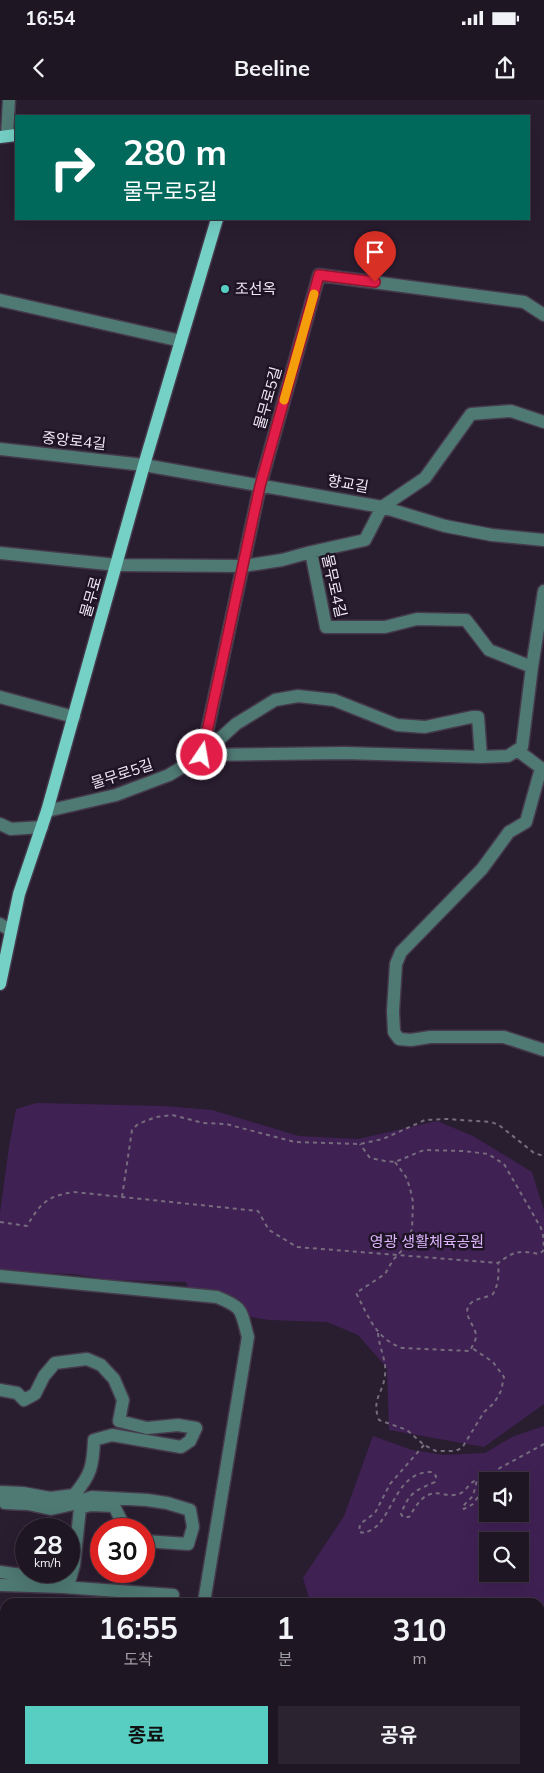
<!DOCTYPE html>
<html lang="ko">
<meta charset="utf-8">
<style>
body{margin:0;font-family:Mulish,"Noto Sans KR",sans-serif;background:#2c2331;color:#f1f3f6;height:100vh;display:flex;flex-direction:column;font-size:19px;white-space:nowrap}
*{box-sizing:border-box;margin:0}
p{font-size:16px;color:#a19fa6}
.icon{flex:none;width:28px;height:28px;fill:none;stroke:currentColor;stroke-width:2;stroke-linecap:round;stroke-linejoin:round}
.map{position:relative;flex:1;overflow:hidden}
.drawer{position:absolute;left:0px;top:1498px;width:545px;height:176px;display:flex;flex-direction:column;background:#1f1624;border-radius:15px 15px 0 0;box-shadow:0 5px 20px #0002,0 0 0 1px #3c3541}
.drawer>*{flex:none}
.guide{position:absolute;left:15px;top:15px;width:515px;height:105px;border-radius:0px;box-shadow:0 5px 20px #0002,0 0 0 1px #3c3541;background:#00695c;color:#fff;overflow:hidden}
.fabs{position:absolute;left:479px;top:1372px;display:grid;gap:10px}
.fabs a{display:grid;place-items:center;width:50px;height:50px;border-radius:0px;background:#1f1624;box-shadow:0 5px 20px #0002,0 0 0 1px #3c3541;font-size:25px}
.speed{position:absolute;left:15px;top:1418px;display:flex;gap:10px;font-size:25px;font-weight:700;text-align:center}
.speed>*{display:grid;place-content:center;width:65px;height:65px;border-radius:50%;background:#1f1624;box-shadow:0 5px 20px #0002,0 0 0 1px #3c3541;line-height:1}
.speed small{font-size:12px;font-weight:400}
.speed .limit{border:8px solid #d22;background:#fff;color:#111}
.pin{position:absolute;display:grid;place-items:center;width:42px;height:42px;color:#fff;margin:-51px -21px;border-radius:50% 50% 50% 0;rotate:-45deg;box-shadow:0 0 5px #0007}
.pin .icon{rotate:45deg}
.me{position:absolute;width:55px;margin:-28px;rotate:12deg;stroke-linejoin:round;filter:drop-shadow(0 0 4px #0008)}
.turn{display:flex;align-items:center;gap:18px;height:105px;padding:0 25px;font-size:22px}
.turn .icon{width:65px;height:65px;stroke-width:2.5}
.turn b{display:block;font-size:35px;line-height:42px}
.eta{display:flex;justify-content:space-evenly;align-items:center;height:85px;text-align:center}
.eta b{font-size:30px;font-weight:700;line-height:35px}
.primary-button{display:flex;gap:10px;margin-top:auto;padding:10px 25px}
.primary-button a{flex:1;height:58px;border-radius:0px;background:#57cec1;color:#111;font-size:20px;font-weight:700;line-height:58px;text-align:center}
.primary-button a+a{background:#2c2331;color:#f1f3f6}
.status{display:flex;justify-content:space-between;align-items:center;height:35px;padding:0 25px;background:#1f1624;direction:ltr}
.status svg{height:14px;fill:currentColor}
header{display:flex;justify-content:space-between;align-items:center;height:65px;padding:0 25px;background:#1f1624;font-size:22px;font-weight:700}
.map>svg:first-child{display:block}
.green{fill:#402154;fill-rule:evenodd}
.lines{fill:none;stroke-linecap:round;stroke-linejoin:round}
.minor-casing{stroke:#45394c;stroke-width:15}
.major-casing{stroke:#45394c;stroke-width:15}
.path{stroke:#766c7d;stroke-width:2;stroke-dasharray:4 4;stroke-linecap:butt}
.minor{stroke:#4f7973;stroke-width:12}
.major{stroke:#75d0c5;stroke-width:12}
.route-casing{stroke:#92132f;stroke-width:12}
.route{stroke:#e11d48;stroke-width:9}
.slow{stroke:#f59e0b;stroke-width:9}
.poi-dot{fill:#57cec1;stroke:#1f1426;stroke-width:2}
.labels{text-anchor:middle;stroke-width:5;stroke-linejoin:round;paint-order:stroke}
.poi-label{font-size:15px;fill:#efe8f5;stroke:#1f1426;text-anchor:start}
.street-label{font-size:15px;fill:#efe8f5;stroke:#1f1426}
.park-label{font-size:15px;fill:#dfb6fe;stroke:#1f1426}
</style>
<div class="status"><b>16:54</b><svg viewBox="0 0 49 12"><path d="M0 12V9h3v3zM5 12V6h3v6zM10 12V3h3v9zM15 12V0h3v12zM26 1h20v11H26zM47 4h2v5h-2z"/></svg></div>
<header><svg class="icon" aria-label="back" viewBox="0 0 24 24"><path d="M15 5l-7 7 7 7"/></svg>Beeline<svg class="icon" aria-label="share" viewBox="0 0 24 24"><path d="M12 15V3M7 8l5-5 5 5M5 13v7h14v-7"/></svg></header>
<div class="map">
<svg width="544" height="1673" viewBox="0 0 544 1673">
<rect width="100%" height="100%" fill="#291d30"/>
<path class="green" d="M37 1003 163 1006 212 1010 299 1036 358 1039 437 1021 473 1036 532 1072 544 1111V1304L484 1347 389 1330 387 1268 358 1235 327 1222 269 1220 245 1216 239 1199H192L186 1182 112 1180 74 1174 0 1171V1113L9 1047 16 1009Z
M544 1326V1673H0L1 1600 5 1602V1669H540V1502H319L309 1498 303 1478 344 1416 373 1336 412 1350 444 1355 485 1353 512 1337ZM520 1381V1414H488V1381ZM520 1441V1474H488V1441Z"/>
<g class="lines">
<g class="minor-casing">
<path id="minor" d="M7 36 9 0
M0 200 181 241
M544 215 524 202 319 175 260 386 202 655 344 653 481 657 508 656 522 647 532 567 544 491
M0 349 144 365 382 407 445 426 492 435 544 440
M311 452 365 440 382 407 425 378 471 314 511 311 544 322
M0 453 117 465 243 466 282 460 311 452 326 527H385L417 519 466 520 489 550 532 567
M0 597 74 617
M517 650 541 668 526 722 509 732 482 769 401 852 396 864 393 911 394 932 399 939 411 940 430 937H504L544 950
M47 711 116 695 169 675 202 655 236 624 275 600 298 596 334 600 397 625 425 627 472 617H478L481 657
M0 724 11 729 42 727
M0 824 11 831
M0 1176 217 1197C244 1208 240 1209 248 1237L204 1502
M0 1290 17 1293 24 1300 35 1294 44 1276 55 1263 87 1259 101 1265 114 1279 123 1300 119 1321 147 1328 178 1325 196 1328 190 1341 181 1347 112 1335 94 1340C93 1366 91 1375 74 1395L50 1398 23 1393 1 1392 5 1403 28 1404 51 1409 69 1405 92 1397 147 1400 167 1403 190 1410 193 1427 188 1444 144 1441
M0 1472 59 1480 70 1479 74 1465 80 1408 90 1405 114 1406 121 1420 122 1429
M0 1485 63 1487 173 1495
M0 1531 5 1536"/>
</g>
<g class="major-casing">
<path id="major" d="M0 37 16 35
M0 884 19 794 47 711 144 365 217 119"/>
</g>
<path class="path" d="M395 1062 406 1077 410 1088 413 1102 412 1129 406 1146 393 1160 385 1174 356 1193C369 1217 375 1238 402 1248L470 1251C472 1246 476 1241 476 1236 476 1225 460 1214 471 1203 476 1198 487 1198 493 1194 499 1183 499 1175 498 1163
M122 1097 132 1030 138 1024 156 1017 172 1015 203 1023 226 1024 295 1042 360 1044 383 1039 425 1020 447 1019 491 1022 499 1025 534 1053 544 1056
M0 1122 27 1126C41 1102 48 1096 74 1092L258 1111 269 1130 297 1147 498 1163C515 1151 518 1150 539 1154L543 1151 544 1139 541 1128 504 1064 488 1054 464 1051 424 1050 395 1062 385 1061 370 1058 360 1044
M378 1233C379 1248 387 1261 385 1275 383 1294 371 1299 379 1320L407 1330 424 1345 436 1351H455L462 1348 484 1312 494 1303 501 1291 504 1277 493 1262 472 1248
M424 1345 390 1384 375 1413 360 1424 359 1432 365 1433C369 1431 375 1428 378 1425 395 1406 400 1371 432 1372L436 1376 435 1382C414 1391 409 1393 401 1414L403 1417H409C418 1403 424 1390 443 1394 448 1395 453 1396 459 1394 467 1391 469 1382 477 1380L473 1396 462 1407 464 1409 473 1404 488 1383
M488 1381 498 1369 544 1344
M544 1649 543 1655 544 1656
M0 1668 17 1669"/>
<use href="#minor" class="minor"/>
<use href="#major" class="major"/>
</g>
<g class="lines">
<g class="route-casing">
<path id="route" d="M202 655 260 386 319 175 375 182"/>
</g>
<use href="#route" class="route"/>
<path class="slow" d="M284 300 314 194"/>
</g>
<circle class="poi-dot" cx="225" cy="189" r="5"/>
<g class="labels">
<g class="poi-label">
<text x="235" y="194">조선옥</text>
</g>
<g class="street-label">
<text transform="translate(268 298) rotate(-74)" y="5">물무로5길</text>
<text transform="translate(74 341) rotate(6)" y="5">중앙로4길</text>
<text transform="translate(348 384) rotate(10)" y="5">향교길</text>
<text transform="translate(334 486) rotate(77)" y="5">물무로4길</text>
<text transform="translate(91 497) rotate(-74)" y="5">물무로</text>
<text transform="translate(122 674) rotate(-18)" y="5">물무로5길</text>
</g>
<g class="park-label">
<text x="427" y="1147">영광 생활체육공원</text>
</g>
</g>
</svg>
<div class="fabs">
<a><svg class="icon" aria-label="sound" viewBox="0 0 24 24"><path d="M4 9h4l5-4v14l-5-4H4zM17 9q2 3 0 6"/></svg></a>
<a><svg class="icon" aria-label="search" viewBox="0 0 24 24"><circle cx="10" cy="10" r="6"/><path d="M15 15l6 6"/></svg></a>
</div>
<div class="speed"><div>28<small>km/h</small></div><div class="limit">30</div></div>
<div class="pin" style="left:375px;top:182px;background:#d93025"><svg class="icon" aria-label="arrive" viewBox="0 0 24 24"><path d="M6 21V4h12l-3 4 3 4H6"/></svg></div>
<svg class="me" style="left:202px;top:655px" viewBox="-20 -20 40 40"><circle r="17" fill="#e11d48" stroke="#fff" stroke-width="3"/><path d="M0-11L8 9 0 5-8 9z" fill="#fff"/></svg>
<div class="guide">
<div class="turn"><svg class="icon" aria-label="right" viewBox="0 0 24 24"><path d="M7 20v-9h11M14 6l5 5-5 5"/></svg><div><b>280 m</b>물무로5길</div></div>
</div>
<section class="drawer">
<div class="eta">
<div><b>16:55</b><p>도착</p></div>
<div><b>1</b><p>분</p></div>
<div><b>310</b><p>m</p></div>
</div>
<div class="primary-button"><a>종료</a><a>공유</a></div>
</section>
</div>
